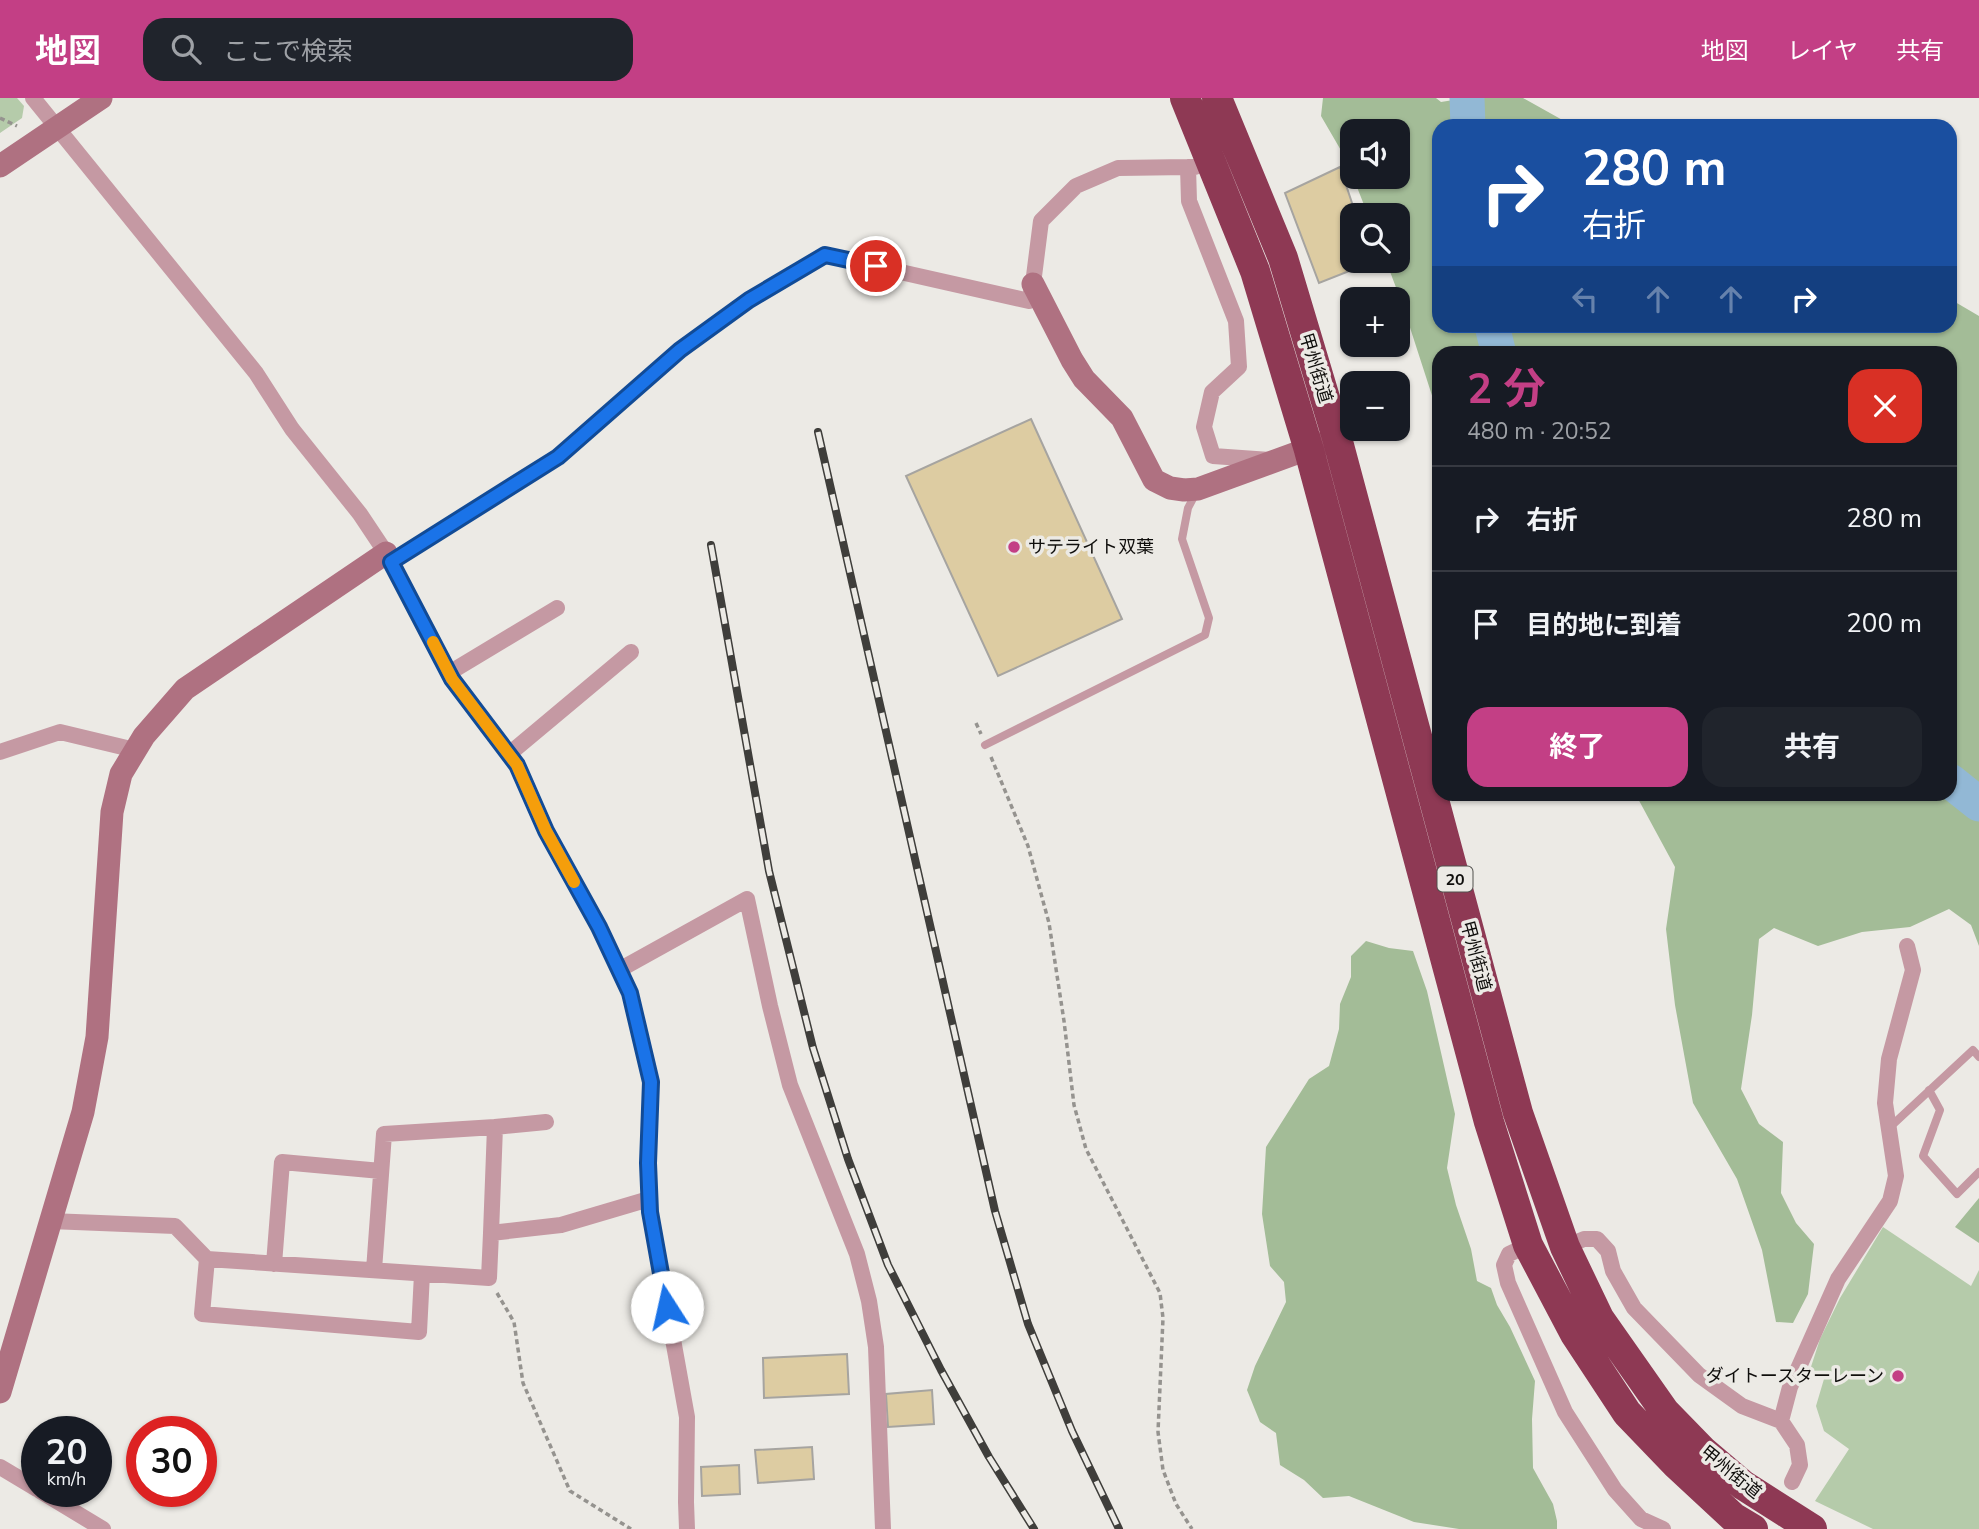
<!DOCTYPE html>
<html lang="ja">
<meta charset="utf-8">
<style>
body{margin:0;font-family:"Nunito Sans","Noto Sans JP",sans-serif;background:#20242c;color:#f1f3f6;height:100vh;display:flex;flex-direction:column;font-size:26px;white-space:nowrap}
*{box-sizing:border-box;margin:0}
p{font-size:23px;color:#9ea1a6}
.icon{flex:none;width:38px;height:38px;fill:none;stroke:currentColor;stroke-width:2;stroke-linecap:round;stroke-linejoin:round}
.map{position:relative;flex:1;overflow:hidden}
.panel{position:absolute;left:1432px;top:248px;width:525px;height:455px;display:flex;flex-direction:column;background:#171b24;border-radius:21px;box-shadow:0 2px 5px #0004}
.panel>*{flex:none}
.guide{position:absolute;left:1432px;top:21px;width:525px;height:214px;border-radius:21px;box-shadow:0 2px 5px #0004;background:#1a4fa0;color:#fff;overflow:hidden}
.fabs{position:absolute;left:1340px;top:21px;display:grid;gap:14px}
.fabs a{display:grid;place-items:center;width:70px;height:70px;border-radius:14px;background:#171b24;box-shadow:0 2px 5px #0004;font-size:35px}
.speed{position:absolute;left:21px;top:1318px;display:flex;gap:14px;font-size:35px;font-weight:700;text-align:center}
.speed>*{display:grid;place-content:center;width:91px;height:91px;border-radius:50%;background:#171b24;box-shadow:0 2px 5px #0004;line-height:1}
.speed small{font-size:18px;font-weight:400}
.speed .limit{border:10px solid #d22;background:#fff;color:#111}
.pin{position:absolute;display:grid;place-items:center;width:60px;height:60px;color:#fff;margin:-30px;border:4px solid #fff;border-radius:50%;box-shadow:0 2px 7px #0007}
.me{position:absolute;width:77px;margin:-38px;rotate:350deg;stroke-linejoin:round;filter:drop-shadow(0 0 5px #0008)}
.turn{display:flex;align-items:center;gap:24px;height:147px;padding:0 35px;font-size:32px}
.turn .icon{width:91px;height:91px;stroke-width:2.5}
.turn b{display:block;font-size:49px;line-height:60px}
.lanes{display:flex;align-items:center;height:66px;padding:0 35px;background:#0003;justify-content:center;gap:35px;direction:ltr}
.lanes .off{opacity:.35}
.round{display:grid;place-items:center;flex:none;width:74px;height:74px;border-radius:21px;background:#20242c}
.summary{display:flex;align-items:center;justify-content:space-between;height:119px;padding:0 35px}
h1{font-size:42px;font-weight:700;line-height:52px;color:#c33f85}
.action{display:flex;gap:14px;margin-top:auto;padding:14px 35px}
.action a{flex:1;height:80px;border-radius:21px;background:#c33f85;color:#fff;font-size:28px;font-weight:700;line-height:80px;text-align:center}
.action a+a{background:#20242c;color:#f1f3f6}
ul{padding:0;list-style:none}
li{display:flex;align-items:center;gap:21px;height:105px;padding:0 35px;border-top:2px solid #363941}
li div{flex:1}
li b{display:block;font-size:26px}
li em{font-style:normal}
header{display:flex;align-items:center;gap:42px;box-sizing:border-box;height:98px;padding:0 35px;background:#c33f85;color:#fff}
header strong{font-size:33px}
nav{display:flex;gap:38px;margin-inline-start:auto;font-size:24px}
.search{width:490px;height:63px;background:#20242c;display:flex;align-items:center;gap:18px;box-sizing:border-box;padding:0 24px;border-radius:21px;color:#9ea1a6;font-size:26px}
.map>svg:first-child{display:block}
.green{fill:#b5cbaa}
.forest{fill:#a3bc97}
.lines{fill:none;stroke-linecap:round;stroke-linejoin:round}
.river{stroke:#92b8d5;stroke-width:35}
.building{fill:#ddcca2;stroke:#a6a4a0;stroke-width:2}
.path{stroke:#95938f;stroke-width:3.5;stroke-dasharray:5 3.5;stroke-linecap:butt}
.lane{stroke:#c599a3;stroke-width:8}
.street{stroke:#c599a3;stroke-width:16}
.secondary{stroke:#af7181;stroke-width:23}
.highway{stroke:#8e3954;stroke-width:30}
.rail-casing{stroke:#3f3e3b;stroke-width:8}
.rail{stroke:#eceae5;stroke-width:5;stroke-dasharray:16;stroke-linecap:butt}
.route-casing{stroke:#114b97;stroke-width:18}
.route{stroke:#1a73e8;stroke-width:12}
.slow{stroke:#f59e0b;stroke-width:12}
.poi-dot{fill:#c33f85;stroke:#eceae5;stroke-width:2.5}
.labels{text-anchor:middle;stroke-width:7;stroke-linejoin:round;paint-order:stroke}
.shield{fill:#eceae5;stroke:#51504d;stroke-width:2}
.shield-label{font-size:16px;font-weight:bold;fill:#0f0e0c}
.street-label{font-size:18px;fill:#0f0e0c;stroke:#eceae5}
.poi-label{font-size:18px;fill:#0f0e0c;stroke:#eceae5;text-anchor:start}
</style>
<header>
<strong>地図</strong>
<div class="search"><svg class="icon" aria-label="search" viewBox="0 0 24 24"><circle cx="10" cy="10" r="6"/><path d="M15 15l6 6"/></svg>ここで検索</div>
<nav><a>地図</a><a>レイヤ</a><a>共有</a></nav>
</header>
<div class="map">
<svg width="1979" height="1431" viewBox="0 0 1979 1431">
<rect width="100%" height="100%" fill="#eceae5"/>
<path class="green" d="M0 0H17L24 8 22 20 0 35Z
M1883 1129 1971 1188 1979 1172V1431H1873L1815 1403 1849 1351 1824 1333 1816 1308 1824 1281 1809 1275 1820 1241 1840 1200Z"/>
<path class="forest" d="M1323 0H1436L1441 4 1466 0H1523L1566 24 1577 28H1438V228H1950V201L1979 218V848L1971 827 1949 811 1910 829 1862 834 1818 848 1774 830 1759 841 1752 917 1741 991 1759 1026 1783 1044 1781 1095 1796 1125 1814 1146 1808 1196 1793 1225 1776 1224 1762 1152 1737 1081 1693 1005 1675 907 1666 831 1675 769 1636 697 1950 696V256H1438V316L1403 208 1386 163H1398V117H1368L1353 79H1398V33H1353V78L1346 61 1321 18Z
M1366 843 1389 850 1413 853 1427 893 1455 1016 1447 1070 1456 1107 1471 1151 1477 1183 1491 1190 1497 1207 1510 1229 1535 1283 1532 1321 1533 1370 1553 1406 1557 1423V1431H1459L1414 1424 1349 1398 1323 1400 1304 1382 1280 1367 1276 1335 1260 1324 1247 1292 1255 1268 1286 1204 1284 1184 1270 1168 1262 1116 1266 1049 1309 981 1329 968 1339 931 1340 906 1351 879V858Z
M1979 1100V1145L1955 1129Z"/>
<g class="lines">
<path class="river" d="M1467 0 1468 28
M1492 228 1499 256
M1950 683 1979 706"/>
</g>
<path class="building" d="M1340 69 1356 117H1353V163L1372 164 1319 185 1285 95Z
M1031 321 1122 521 998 578 906 378Z
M847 1256 849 1296 764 1300 763 1260Z
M932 1292 934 1326 888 1329 886 1296Z
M812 1349 814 1381 758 1385 755 1352Z
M739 1367 740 1396 702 1398 701 1369Z"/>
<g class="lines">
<path class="path" d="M0 20 17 28
M976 625 981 636
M991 659 1028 748 1049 825 1064 923 1074 1007 1086 1051 1160 1195 1163 1220 1158 1334 1163 1372 1176 1406 1192 1431
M497 1195 514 1224 523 1285 570 1393 631 1431"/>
<path class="lane" d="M985 647 1205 537 1209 520 1182 441 1188 410 1197 393
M1929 992 1940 1012 1923 1058 1957 1096 1979 1074
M1889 1030 1973 952 1979 959"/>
<path class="street" d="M33 0 256 275 292 331 360 416 386 455 452 581 517 667 546 733 599 829 630 895 651 984 648 1065 650 1114 687 1319 686 1404 687 1431
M1188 69 1189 103 1236 223 1239 269 1212 294 1204 329 1213 358 1270 362
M391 464 558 359 680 252 749 202 825 157 1029 203 1033 186 1041 123 1076 88 1118 70 1188 69H1195L1211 62
M449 575 557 510
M0 654 60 634 135 652
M509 656 631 554
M619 872 747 801 770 908 790 987 857 1156 869 1203 876 1249 883 1431
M546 1024 495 1029 491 1135 561 1127 649 1101
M50 1123 175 1128 207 1161 489 1180 491 1135
M1528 1147 1509 1156 1504 1167 1508 1185 1565 1314 1615 1392 1641 1421 1663 1431
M1565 1149 1584 1141H1597L1608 1153 1613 1173 1634 1210 1699 1277 1742 1308 1781 1323 1790 1289 1838 1181 1890 1103 1896 1078 1885 1005 1889 961 1913 872 1907 848
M207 1161 202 1216 419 1234 422 1176
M274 1166 282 1064 381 1073
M374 1172 384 1036 495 1029
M1781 1323 1797 1347 1800 1367 1792 1384
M0 1369 37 1391
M40 1393 103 1431"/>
<path class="secondary" d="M0 68 101 0
M1033 186 1072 262 1084 281 1122 320 1154 382 1170 390 1184 392 1198 391 1324 345
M0 1294 83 1014 97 939 112 714 121 676 144 638 185 591 386 455"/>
<path class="highway" d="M1185 0 1255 173 1309 352 1489 1024 1528 1147 1575 1236 1627 1315 1677 1367 1733 1419 1753 1431
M1217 0 1283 160 1337 340 1518 1015 1565 1149 1599 1220 1665 1314 1703 1353 1743 1387 1812 1431"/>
<g class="rail-casing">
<path id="rail" d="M818 334 995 1113 1028 1226 1072 1333 1119 1431
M711 447 769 773 813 950 848 1061 888 1167 941 1272 989 1359 1034 1431"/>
</g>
<use href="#rail" class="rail"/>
</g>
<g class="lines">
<g class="route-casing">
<path id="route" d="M667 1209 650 1114 648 1065 651 984 630 895 599 829 546 733 517 667 452 581 391 464 558 359 680 252 749 202 825 157 876 168"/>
</g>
<use href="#route" class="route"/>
<path class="slow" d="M433 544 452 581 517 667 546 733 574 784"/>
</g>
<g class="poi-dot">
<circle cx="1014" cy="449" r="7"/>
<circle cx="1898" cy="1278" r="7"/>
</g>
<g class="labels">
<rect class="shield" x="1437.5" y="768.5" width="35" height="25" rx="5"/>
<g class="shield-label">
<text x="1455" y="787">20</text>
</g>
<g class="street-label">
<text transform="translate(1316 270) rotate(73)" y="6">甲州街道</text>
<text transform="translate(1476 858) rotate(75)" y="6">甲州街道</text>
<text transform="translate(1731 1374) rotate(39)" y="6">甲州街道</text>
</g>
<g class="poi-label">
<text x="1028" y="455">サテライト双葉</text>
<text x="1884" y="1284" text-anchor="end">ダイトースターレーン</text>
</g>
</g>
</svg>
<div class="fabs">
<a><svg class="icon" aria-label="sound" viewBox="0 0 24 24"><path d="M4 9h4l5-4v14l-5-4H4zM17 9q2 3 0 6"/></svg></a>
<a><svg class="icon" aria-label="search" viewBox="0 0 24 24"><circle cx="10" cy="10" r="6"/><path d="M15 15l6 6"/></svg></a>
<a>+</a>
<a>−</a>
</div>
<div class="speed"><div>20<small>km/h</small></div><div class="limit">30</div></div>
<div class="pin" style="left:876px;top:168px;background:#d93025"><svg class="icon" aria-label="arrive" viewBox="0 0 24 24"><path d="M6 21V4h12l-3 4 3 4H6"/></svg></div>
<svg class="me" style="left:667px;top:1209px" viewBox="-20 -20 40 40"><circle r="19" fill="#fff"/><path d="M0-13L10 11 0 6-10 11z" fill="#1a73e8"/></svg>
<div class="guide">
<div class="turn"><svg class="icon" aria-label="right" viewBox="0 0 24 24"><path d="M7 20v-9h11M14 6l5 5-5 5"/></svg><div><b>280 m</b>右折</div></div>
<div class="lanes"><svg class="icon off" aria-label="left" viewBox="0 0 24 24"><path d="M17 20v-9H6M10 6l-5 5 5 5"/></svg><svg class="icon off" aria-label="ahead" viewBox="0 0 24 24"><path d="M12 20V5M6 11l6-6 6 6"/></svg><svg class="icon off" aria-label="ahead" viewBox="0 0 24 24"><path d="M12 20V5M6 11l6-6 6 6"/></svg><svg class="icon" aria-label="right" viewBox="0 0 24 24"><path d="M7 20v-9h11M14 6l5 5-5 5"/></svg></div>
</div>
<section class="panel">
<div class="summary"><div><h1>2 分</h1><p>480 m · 20:52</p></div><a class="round" style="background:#d93025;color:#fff"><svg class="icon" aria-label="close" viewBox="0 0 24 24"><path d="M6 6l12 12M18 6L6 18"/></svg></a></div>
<ul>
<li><svg class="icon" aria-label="right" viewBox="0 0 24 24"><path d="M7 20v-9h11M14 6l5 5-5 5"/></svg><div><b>右折</b></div><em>280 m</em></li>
<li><svg class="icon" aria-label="arrive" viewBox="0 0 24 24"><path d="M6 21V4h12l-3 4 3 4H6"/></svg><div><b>目的地に到着</b></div><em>200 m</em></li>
</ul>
<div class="action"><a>終了</a><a>共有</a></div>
</section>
</div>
